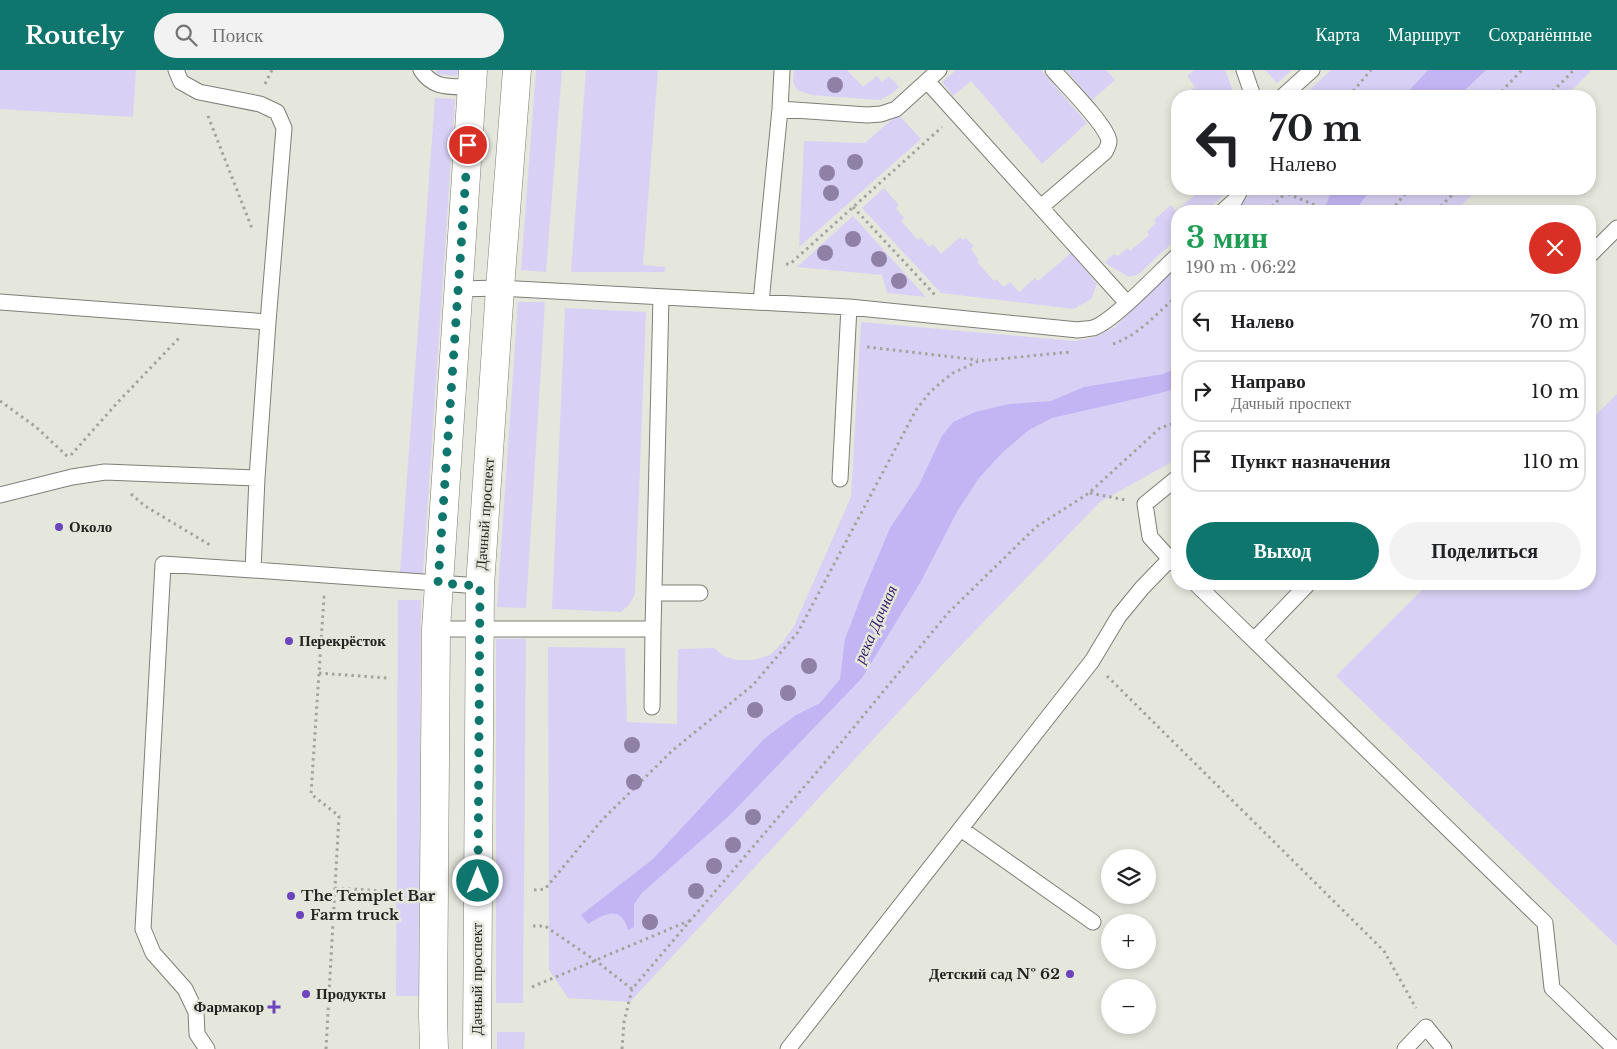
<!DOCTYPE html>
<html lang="ru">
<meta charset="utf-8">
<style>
body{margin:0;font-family:"Libre Baskerville",serif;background:#f2f2f2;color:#202124;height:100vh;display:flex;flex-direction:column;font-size:19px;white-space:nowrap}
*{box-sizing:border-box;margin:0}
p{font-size:16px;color:#757577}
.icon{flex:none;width:28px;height:28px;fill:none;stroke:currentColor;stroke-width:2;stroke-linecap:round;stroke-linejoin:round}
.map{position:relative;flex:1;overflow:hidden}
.side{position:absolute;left:1171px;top:135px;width:425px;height:385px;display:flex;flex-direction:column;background:#fff;border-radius:20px;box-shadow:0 2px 8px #0003}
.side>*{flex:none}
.guide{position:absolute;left:1171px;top:20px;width:425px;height:105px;border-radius:20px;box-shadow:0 2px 8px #0003;background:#fff;color:#202124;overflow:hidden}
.fabs{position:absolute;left:1101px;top:779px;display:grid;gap:10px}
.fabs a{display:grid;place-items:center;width:55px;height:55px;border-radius:50%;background:#fff;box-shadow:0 2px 8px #0003;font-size:25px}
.pin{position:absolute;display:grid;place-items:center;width:42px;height:42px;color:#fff;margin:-21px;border:2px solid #fff;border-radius:50%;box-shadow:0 1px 5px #0007}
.me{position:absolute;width:55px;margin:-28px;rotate:0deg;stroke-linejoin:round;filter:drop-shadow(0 0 4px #0008)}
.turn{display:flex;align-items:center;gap:18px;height:105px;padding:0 15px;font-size:22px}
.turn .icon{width:65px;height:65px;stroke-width:2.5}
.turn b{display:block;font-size:35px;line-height:42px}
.round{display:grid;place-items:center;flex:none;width:52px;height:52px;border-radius:26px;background:#f2f2f2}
.headline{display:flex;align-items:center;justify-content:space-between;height:85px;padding:0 15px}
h1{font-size:30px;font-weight:700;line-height:38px;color:#1e9e55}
.button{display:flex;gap:10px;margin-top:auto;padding:10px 15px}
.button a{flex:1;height:58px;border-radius:30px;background:#0f766e;color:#fff;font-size:20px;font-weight:700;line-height:58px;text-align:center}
.button a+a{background:#f2f2f2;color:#202124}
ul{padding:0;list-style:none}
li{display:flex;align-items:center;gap:15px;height:62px;margin:0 10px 8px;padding:0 5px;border:2px solid #e0e0e0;border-radius:20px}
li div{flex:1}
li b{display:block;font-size:19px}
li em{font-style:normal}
header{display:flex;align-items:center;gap:30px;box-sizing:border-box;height:70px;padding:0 25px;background:#0f766e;color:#fff}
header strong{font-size:24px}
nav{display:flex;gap:28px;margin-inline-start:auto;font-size:18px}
.search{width:350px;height:45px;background:#f2f2f2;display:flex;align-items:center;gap:12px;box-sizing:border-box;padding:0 18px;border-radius:28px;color:#757577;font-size:19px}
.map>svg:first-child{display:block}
.green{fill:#d9d1f5}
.water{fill:#c3b5f4}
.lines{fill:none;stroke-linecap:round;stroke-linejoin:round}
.lane-casing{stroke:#7e7f76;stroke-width:17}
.secondary-casing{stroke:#7e7f76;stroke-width:29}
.path{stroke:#a3a49c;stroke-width:3;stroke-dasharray:2.5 4;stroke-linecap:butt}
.lane{stroke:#fff;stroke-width:15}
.secondary{stroke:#fff;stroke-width:28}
.tree{fill:#8e81a5}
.route{stroke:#0f766e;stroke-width:9;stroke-dasharray:0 16.2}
.poi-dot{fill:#6c44bc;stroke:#e5e6dc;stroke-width:2}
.labels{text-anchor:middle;stroke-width:5;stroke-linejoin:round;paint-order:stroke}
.street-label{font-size:15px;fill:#242521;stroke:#e5e6dc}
.poi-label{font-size:15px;font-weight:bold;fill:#242521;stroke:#e5e6dc;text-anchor:start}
.water-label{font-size:16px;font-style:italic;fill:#3c246c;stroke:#e5e6dc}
</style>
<header>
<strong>Routely</strong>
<div class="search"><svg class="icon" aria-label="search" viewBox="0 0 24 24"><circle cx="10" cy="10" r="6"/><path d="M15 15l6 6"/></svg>Поиск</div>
<nav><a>Карта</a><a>Маршрут</a><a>Сохранённые</a></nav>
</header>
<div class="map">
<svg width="1617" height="979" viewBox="0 0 1617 979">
<rect width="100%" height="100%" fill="#e5e6dc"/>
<path class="green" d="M0 0H136L133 47 0 39Z
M437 0H458L457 6 436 4Z
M536 0H562L546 202 521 200Z
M586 0H658L643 195 666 197 664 202H571Z
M794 0H847L863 17 877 6 882 12 889 6 899 17 891 24 880 30 811 25 797 20 793 12Z
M956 0H1041L1087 53 1042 94 971 11 953 26 942 12Z
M1066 0H1106L1115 10 1092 30Z
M1194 0H1225L1235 26H1184L1195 17 1187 6Z
M1265 0H1292L1277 13Z
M1331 0H1592L1566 26H1303Z
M435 28 455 29 423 504 400 503Z
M898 44 921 69 799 177 804 71 865 73Z
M884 118 899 135 896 138 904 148 901 151 918 170 921 167 929 177 933 174 941 184 960 167 963 170 966 168 974 176 971 179 979 190 977 192 994 211 996 209 1004 217 1010 212 1019 222 1035 208 1038 211 1071 183 1097 214 1091 229 1074 239 941 223 862 138Z
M1202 119H1228L1225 124 1206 141H1178L1177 168 1139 204 1129 207 1110 196 1105 192 1114 184 1118 186 1127 178 1130 181 1149 165 1147 162 1156 153 1154 150 1171 135 1176 141Z
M1255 119H1478L1456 141H1233Z
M853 146 926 227 887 223 882 205 797 197Z
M1177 196V389L1100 432 942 595 630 932 568 928 549 900 548 577 625 578 627 652 677 654 678 579 714 578 724 586 737 590H754L770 585 783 572 794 556 851 427 861 252 1074 271 1096 267 1115 257Z
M518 232H545L526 538 497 537Z
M565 238 646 242 635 524 629 535 621 542 552 539Z
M1617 324V876L1336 606 1428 514H1590V351Z
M398 530H421L419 926H396Z
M496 569H526L523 933H496Z
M497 962H525L524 979H497Z"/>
<path class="water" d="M1428 0H1486L1459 26H1404Z
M1333 119H1371L1360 134 1357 141H1323Z
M1177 298V318L1157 324 1052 348 1029 360 1002 383 979 408 958 440 920 513 862 608 730 745 642 823 634 834V857L628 860C621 834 604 844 588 854L581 845 653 789 765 668 796 645 820 633 840 609 845 569 863 522 890 458 919 415 942 366 953 352 975 342 1009 334 1051 331 1084 317 1163 304Z"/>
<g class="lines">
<g class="lane-casing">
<path id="lane" d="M176 0 181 12 199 22 260 34 277 42 284 58 268 252
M421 0C434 20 451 16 472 17
M1244 0 1253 26
M927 11 1127 233
M1283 26 1312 0
M780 39 867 45 881 44 896 39 939 0
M1041 137 1105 82C1107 78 1109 75 1109 71 1107 55 1064 13 1053 0
M1223 141 1235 130 1241 119
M1590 185 1617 158
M458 219 500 218 849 237 1078 260C1082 259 1088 259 1093 258 1113 252 1160 201 1178 185
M0 232 268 252 257 408 253 500 480 516
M761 232 780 39 782 0
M840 409 849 237
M0 425 72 407 105 402 257 408
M1170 489 1150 467 1145 434 1178 407
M1196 514 1545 853 1552 918 1615 979
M654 523H700
M436 559H653L661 227
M1254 570 1308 514
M652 637 653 559
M961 759 1093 852
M207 979 197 964 196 942 185 919 153 883 143 859 163 494 253 500
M788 979 1092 591 1119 546 1142 518 1170 489 1178 496
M1405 979 1426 957 1444 979"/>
</g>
<g class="secondary-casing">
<path id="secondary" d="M434 979 433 946 436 559 473 0
M477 979 480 516 500 218 517 0"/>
</g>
<path class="path" d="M265 14 272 0
M1349 26 1371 0
M1497 26 1522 0
M1548 26 1574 0
M208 46 253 161
M1276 119 1329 141
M853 137 935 225
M1267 141 1290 119
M1392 141 1398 132 1410 119
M1436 141 1458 119
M786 194H790L942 57
M1113 274C1139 265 1157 243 1178 225
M867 277 978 290
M0 331 36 357 68 387
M71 385 118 332 180 267
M1090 423 1126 430
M131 424 145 436 210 475
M323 527H324L311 724 339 746 329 924
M319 603 387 608
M1107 606 1384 881 1416 938
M335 818 384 821
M534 820 545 819 602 750 673 680 753 615 798 562 916 340 930 322 944 310 953 303 979 291 1070 282
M533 856H545L596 891 632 919
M532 917 691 850
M326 979 329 924 386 928
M622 979 624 952 632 919 821 697 948 543 1036 457 1089 423 1160 358 1178 352"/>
<use href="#lane" class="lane"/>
<use href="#secondary" class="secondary"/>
</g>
<g class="tree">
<circle cx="835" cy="15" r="8"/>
<circle cx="855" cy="92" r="8"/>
<circle cx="827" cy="103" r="8"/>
<circle cx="831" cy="123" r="8"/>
<circle cx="853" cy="169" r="8"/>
<circle cx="825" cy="183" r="8"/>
<circle cx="879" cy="189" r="8"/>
<circle cx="899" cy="211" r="8"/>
<circle cx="809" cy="596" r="8"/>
<circle cx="788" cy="623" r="8"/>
<circle cx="755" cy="640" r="8"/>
<circle cx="632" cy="675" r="8"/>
<circle cx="634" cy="712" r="8"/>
<circle cx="753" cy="747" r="8"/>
<circle cx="733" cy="775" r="8"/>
<circle cx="714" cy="796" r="8"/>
<circle cx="696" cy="821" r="8"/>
<circle cx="650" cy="852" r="8"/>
</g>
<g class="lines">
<path class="route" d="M468 75 438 513 480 516 478 811"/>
</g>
<g class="poi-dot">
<circle cx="59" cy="457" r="5"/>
<circle cx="289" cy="571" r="5"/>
<circle cx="291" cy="826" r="5"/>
<circle cx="300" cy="845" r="5"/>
<circle cx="1070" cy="904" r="5"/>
<circle cx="306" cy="924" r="5"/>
<path d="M271.5 929.5h5v5h5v5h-5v5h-5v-5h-5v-5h5z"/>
</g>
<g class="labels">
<g class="street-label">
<text transform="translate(485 444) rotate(-86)" y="5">Дачный проспект</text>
<text transform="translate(477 909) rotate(-90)" y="5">Дачный проспект</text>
</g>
<g class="poi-label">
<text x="69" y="462">Около</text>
<text x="299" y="576">Перекрёсток</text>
<text x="301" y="831">The Templet Bar</text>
<text x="310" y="850">Farm truck</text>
<text x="1060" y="909" text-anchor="end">Детский сад № 62</text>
<text x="316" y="929">Продукты</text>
<text x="264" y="942" text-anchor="end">Фармакор</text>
</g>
<g class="water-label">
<text transform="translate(875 554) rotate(-66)" y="6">река Дачная</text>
</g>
</g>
</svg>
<div class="fabs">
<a><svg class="icon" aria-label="layers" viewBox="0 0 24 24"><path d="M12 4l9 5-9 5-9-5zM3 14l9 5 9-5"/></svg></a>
<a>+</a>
<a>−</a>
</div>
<div class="pin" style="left:468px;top:75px;background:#d93025"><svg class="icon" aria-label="arrive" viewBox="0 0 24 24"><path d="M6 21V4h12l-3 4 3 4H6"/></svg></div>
<svg class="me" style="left:478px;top:811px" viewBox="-20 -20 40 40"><circle r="17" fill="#0f766e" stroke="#fff" stroke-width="3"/><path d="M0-11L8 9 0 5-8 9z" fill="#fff"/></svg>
<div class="guide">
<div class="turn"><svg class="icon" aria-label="left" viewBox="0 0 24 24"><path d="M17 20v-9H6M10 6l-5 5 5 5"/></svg><div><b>70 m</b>Налево</div></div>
</div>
<section class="side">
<div class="headline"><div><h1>3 мин</h1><p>190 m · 06:22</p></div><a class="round" style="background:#d93025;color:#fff"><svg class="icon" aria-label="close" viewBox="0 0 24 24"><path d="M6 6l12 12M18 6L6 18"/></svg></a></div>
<ul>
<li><svg class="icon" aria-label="left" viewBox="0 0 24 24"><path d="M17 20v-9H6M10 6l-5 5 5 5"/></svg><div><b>Налево</b></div><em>70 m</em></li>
<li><svg class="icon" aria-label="right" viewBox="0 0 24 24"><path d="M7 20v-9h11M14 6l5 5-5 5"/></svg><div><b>Направо</b><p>Дачный проспект</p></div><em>10 m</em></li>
<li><svg class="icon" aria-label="arrive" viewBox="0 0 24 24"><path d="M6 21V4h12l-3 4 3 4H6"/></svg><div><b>Пункт назначения</b></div><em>110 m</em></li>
</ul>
<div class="button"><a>Выход</a><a>Поделиться</a></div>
</section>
</div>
